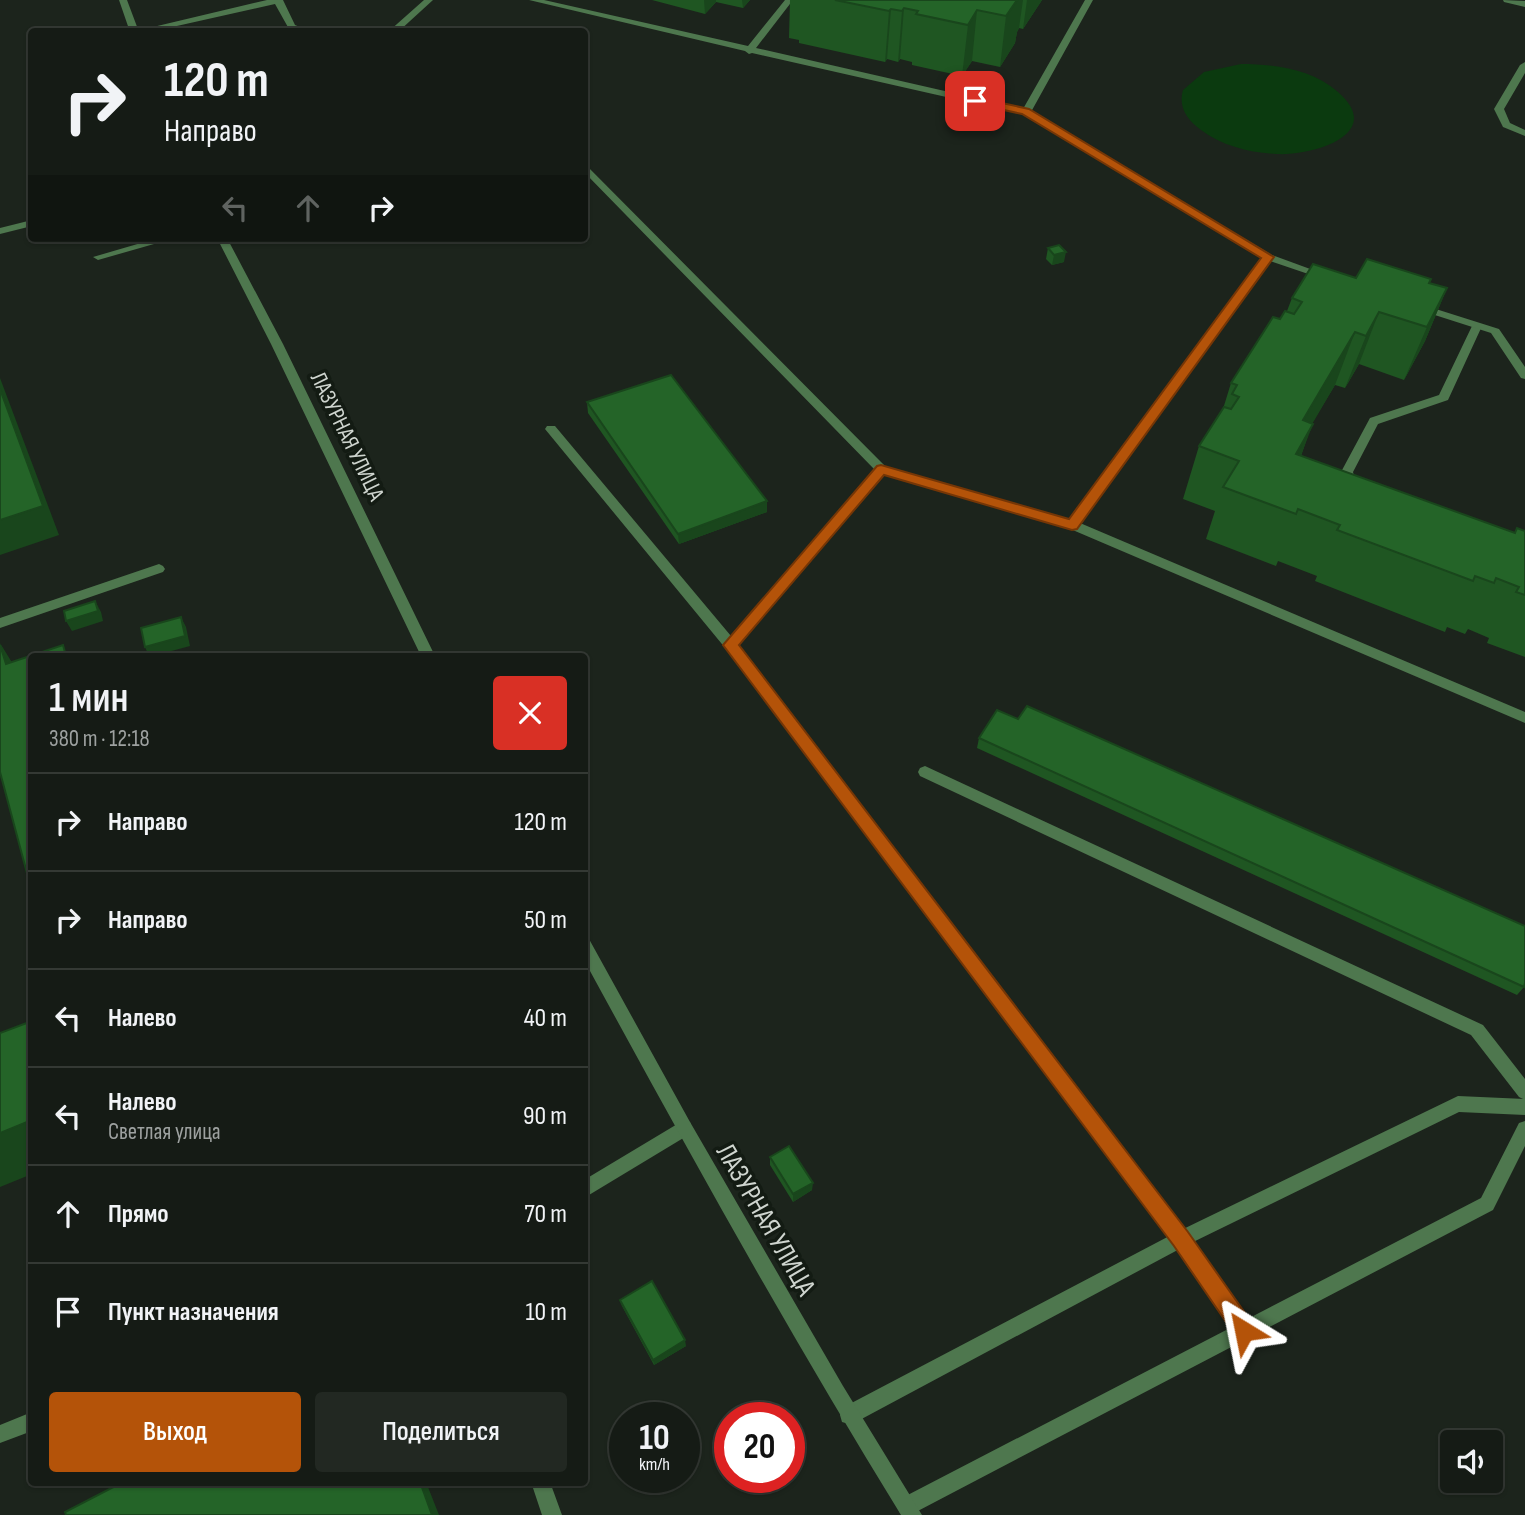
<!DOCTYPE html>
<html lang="ru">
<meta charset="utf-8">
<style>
body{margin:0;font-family:"Sofia Sans Condensed",sans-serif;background:#222822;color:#f1f3f6;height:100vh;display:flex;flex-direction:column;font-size:26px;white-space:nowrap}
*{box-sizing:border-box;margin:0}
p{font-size:23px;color:#9da1a0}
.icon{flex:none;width:38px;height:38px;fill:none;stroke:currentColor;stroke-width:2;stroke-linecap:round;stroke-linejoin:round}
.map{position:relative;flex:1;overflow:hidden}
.side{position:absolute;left:28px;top:653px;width:560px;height:833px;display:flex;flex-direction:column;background:#151b15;border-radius:7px;box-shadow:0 2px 5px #0004,0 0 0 2px #343934}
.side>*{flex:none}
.guide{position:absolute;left:28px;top:28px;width:560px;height:214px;border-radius:7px;box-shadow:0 2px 5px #0004,0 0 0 2px #343934;background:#151b15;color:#f1f3f6;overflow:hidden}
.controls{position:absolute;left:1440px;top:1430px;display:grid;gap:14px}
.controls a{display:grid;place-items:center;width:63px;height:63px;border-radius:7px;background:#151b15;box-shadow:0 2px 5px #0004,0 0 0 2px #343934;font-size:35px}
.speed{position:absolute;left:609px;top:1402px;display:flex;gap:14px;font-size:35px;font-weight:700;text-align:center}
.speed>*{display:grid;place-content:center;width:91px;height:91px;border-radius:50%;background:#151b15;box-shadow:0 2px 5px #0004,0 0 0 2px #343934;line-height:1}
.speed small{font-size:18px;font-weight:400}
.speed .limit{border:10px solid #d22;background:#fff;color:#111}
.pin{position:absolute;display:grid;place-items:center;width:60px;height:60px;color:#fff;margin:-30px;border-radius:14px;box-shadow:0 4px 10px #0006}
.me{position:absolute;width:77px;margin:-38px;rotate:325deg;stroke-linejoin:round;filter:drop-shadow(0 0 5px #0008)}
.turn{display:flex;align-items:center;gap:24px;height:147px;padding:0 21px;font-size:32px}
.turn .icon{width:91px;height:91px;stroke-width:2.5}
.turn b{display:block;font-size:49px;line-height:60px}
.lanes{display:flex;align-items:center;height:66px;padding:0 21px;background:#0003;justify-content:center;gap:35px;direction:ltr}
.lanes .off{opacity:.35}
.round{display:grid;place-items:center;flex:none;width:74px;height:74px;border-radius:7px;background:#222822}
.headline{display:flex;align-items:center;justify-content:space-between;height:119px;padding:0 21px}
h1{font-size:42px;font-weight:600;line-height:52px}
.action{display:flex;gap:14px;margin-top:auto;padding:14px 21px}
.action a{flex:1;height:80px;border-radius:7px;background:#b45309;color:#fff;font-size:28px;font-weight:600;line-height:80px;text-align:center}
.action a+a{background:#222822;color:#f1f3f6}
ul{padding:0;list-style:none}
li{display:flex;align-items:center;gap:21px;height:98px;padding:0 21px;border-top:2px solid #343934}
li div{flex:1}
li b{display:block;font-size:26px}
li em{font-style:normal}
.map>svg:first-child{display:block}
.green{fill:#0b3a0f}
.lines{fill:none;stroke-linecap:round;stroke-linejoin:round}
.service{fill:#4e774e;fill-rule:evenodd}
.minor{fill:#4e774e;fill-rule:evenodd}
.tertiary{fill:#4e774e;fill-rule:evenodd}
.wall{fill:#1f5622}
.shaded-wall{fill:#19461c}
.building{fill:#246428;stroke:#19461c;stroke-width:2}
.route{fill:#b45309;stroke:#753606;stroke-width:2}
.labels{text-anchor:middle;stroke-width:7;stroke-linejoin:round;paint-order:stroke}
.street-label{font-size:23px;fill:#cfd5cf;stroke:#131b13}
.near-street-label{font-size:28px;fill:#cfd5cf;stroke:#131b13}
</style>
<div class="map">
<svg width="1525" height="1515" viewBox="0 0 1525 1515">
<rect width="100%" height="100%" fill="#1c241c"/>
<path class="green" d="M1241 64C1274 64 1312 69 1338 92 1387 135 1311 156 1277 154 1251 153 1222 146 1201 130 1187 120 1178 107 1183 90L1204 72Z"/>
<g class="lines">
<path class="service" d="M267 0H283L295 25 312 32 289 29 275 4 150 32H132Z
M424 0H433L398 32H388Z
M529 0H544L748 46 785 0H793L756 48 1023 109 1085 0H1093L1031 112 1026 115 752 53 749 54 745 51Z
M1503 0 1525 1V7L1504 2Z
M1525 62V73L1504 109 1510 123 1525 130V136L1503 127 1494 109 1520 65Z
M584 163 885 466 1069 520 1264 255H1272L1273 257 1080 523 1525 712V723L1068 528 884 474 738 645 1187 1233 1250 1325 1253 1331 1250 1337 1244 1340 1238 1337 1175 1245 726 649 545 429 547 426H555L731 636 874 469 584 172Z
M32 220V226L0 234V228Z
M158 238H175L98 260 93 257Z
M1477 323 1482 326 1448 400 1378 424 1353 472 1358 491 1356 494H1348L1341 472 1370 418 1439 395 1472 326Z
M159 564 163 566 165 569 163 572 0 628V618Z
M925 766 1483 1025 1525 1079V1100L1519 1097 1471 1035 920 776 918 772 920 768Z"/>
<path class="minor" d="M1026 109 1272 255 1332 277 1327 280 1323 279 1264 259 1023 114 1021 112Z
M1420 304 1499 329 1525 367V379L1521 378 1491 333 1416 309V305Z
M1458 1096 1525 1099V1115L1459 1112 1187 1245 856 1422 849 1424 842 1422 840 1415 842 1408 1175 1233Z
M684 1120 690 1122 692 1128 690 1134 584 1198V1180Z
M1525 1121V1146L1493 1210 914 1513 909 1515 900 1513 897 1506 900 1499 1481 1198 1519 1123Z
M32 1412V1431L0 1443V1425Z
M531 1482H550L562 1515H542Z"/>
<path class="tertiary" d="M119 0H127L139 32H130Z
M217 238H227L283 344 435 656H421L271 344Z
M584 937 589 939 690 1122 843 1386 922 1515H901C789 1334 686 1147 584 960Z"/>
</g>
<path class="wall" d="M652 0H750L743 8 716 2 705 14Z
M790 0H1042L1023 29 1019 28 1017 32 1015 43 1000 67 972 61 962 76 912 65V62L900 59 898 62 887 59 885 62 799 43V40L789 38Z
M1048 248 1064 262 1052 265 1046 259Z
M1356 278 1430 283 1447 288 1425 341 1404 380 1359 364 1345 388 1335 385 1312 423 1301 456 1514 533 1517 528 1525 531V657L1487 643 1489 638 1468 629 1465 634 1447 627 1445 632 1315 581 1317 576 1278 561 1276 566 1206 539 1215 511 1183 499 1199 446 1223 409 1231 383 1287 311 1292 298Z
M587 402 767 501V512L679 544 588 413Z
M1018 719 1524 987 1517 995 977 748 979 738Z
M770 1157 812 1190 793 1202 770 1165Z
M620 1300 686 1346 654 1365 622 1306Z"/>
<path class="shaded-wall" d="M704 0H716V2L705 14Z
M742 0H750L743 8Z
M1016 0H1023L1019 28 1017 32 1015 43 1000 67 1006 16Z
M1027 0H1042L1023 29Z
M904 8 900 59 898 62 902 11Z
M891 9 887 59 885 62 889 11Z
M977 10 972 61 962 76 968 25Z
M1066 252 1064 262 1052 265 1054 255Z
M1447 288 1425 341 1404 380 1427 327Z
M1379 312 1359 364 1345 388 1366 336Z
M1355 332 1335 385 1284 472 1303 420Z
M0 378 59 535 0 555Z
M1313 424 1293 476 1296 454Z
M767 501V512L679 544 678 534Z
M95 601 101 612 103 621 72 631 66 621Z
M181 617 186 627 190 646 153 656H149L145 647Z
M0 643 16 669 6 664Z
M32 1120V1174L0 1187V1133Z
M813 1183 812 1190 793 1202V1194Z
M685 1340 686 1346 654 1365 653 1360Z
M420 1482H426L439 1515H432Z"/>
<path class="building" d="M835 0H1017L1006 16 977 10 968 25 916 14 918 11 904 8 902 11 891 9 889 11Z
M1059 245 1066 252 1054 255 1048 248Z
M1367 259 1431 279 1429 283 1447 288 1427 327 1379 312 1366 336 1355 332 1303 420 1313 424 1296 454 1515 533 1517 528 1525 531V595L1516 592 1519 587 1496 578 1494 583 1475 576 1473 581 1337 530 1340 525 1298 509 1296 514 1223 487 1239 461 1199 446 1224 407 1231 409 1239 397 1232 394 1237 385 1231 383 1273 317 1280 319 1285 311 1294 314 1302 302 1292 298 1313 264 1356 278Z
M671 375 767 501 678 534 587 402Z
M0 389 43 506 0 520Z
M95 601 98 611 66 621 64 611Z
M181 617 185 636 145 647 141 628Z
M0 645 6 664 63 645 66 656H32V892L0 772Z
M1027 706 1525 926V983L1524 987 979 738 997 710 1018 719Z
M32 1021V1120L0 1133V1033Z
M789 1146 813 1183 793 1194 770 1157Z
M652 1281 685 1340 653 1360 620 1300Z
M123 1482H420L432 1515H66L65 1512Z"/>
<path class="route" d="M975 97 1029 109 1274 257 1077 529 1072 530 884 475 739 645 1188 1232 1252 1323 1255 1331 1252 1338 1244 1341 1237 1338 1174 1246 723 645 877 466 881 465 1069 519 1261 258 1022 114 972 103V98Z"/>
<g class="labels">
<g class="street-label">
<text transform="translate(348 436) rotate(64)" y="8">ЛАЗУРНАЯ УЛИЦА</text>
</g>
<g class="near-street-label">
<text transform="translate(767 1219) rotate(60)" y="10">ЛАЗУРНАЯ УЛИЦА</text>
</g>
</g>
</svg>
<div class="controls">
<a><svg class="icon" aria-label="sound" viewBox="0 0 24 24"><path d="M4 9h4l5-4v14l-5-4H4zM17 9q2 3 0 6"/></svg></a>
</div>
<div class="speed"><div>10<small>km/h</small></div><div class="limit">20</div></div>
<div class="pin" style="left:975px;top:101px;background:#d93025"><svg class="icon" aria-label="arrive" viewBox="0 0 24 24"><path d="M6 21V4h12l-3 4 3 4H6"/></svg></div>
<svg class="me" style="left:1244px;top:1331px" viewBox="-20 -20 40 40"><path d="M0-17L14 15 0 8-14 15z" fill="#b45309" stroke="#fff" stroke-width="4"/></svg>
<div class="guide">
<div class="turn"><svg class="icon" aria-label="right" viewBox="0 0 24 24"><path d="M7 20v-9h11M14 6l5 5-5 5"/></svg><div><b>120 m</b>Направо</div></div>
<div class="lanes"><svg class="icon off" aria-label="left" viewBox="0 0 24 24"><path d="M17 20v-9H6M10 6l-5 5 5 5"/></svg><svg class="icon off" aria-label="ahead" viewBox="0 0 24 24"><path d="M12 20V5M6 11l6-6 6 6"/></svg><svg class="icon" aria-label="right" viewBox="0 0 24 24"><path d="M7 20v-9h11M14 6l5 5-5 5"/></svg></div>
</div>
<section class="side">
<div class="headline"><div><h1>1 мин</h1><p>380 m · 12:18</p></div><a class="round" style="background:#d93025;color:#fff"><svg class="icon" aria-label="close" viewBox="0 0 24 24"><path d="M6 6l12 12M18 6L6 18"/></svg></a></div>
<ul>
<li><svg class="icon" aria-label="right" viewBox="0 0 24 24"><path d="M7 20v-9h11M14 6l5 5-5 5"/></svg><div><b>Направо</b></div><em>120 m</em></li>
<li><svg class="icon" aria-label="right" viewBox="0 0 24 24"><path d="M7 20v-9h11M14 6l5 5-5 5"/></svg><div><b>Направо</b></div><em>50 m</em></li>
<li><svg class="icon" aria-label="left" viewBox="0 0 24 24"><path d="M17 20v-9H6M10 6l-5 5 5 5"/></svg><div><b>Налево</b></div><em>40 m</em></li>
<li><svg class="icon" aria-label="left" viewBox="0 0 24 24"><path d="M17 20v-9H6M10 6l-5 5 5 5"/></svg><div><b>Налево</b><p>Светлая улица</p></div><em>90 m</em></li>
<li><svg class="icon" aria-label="ahead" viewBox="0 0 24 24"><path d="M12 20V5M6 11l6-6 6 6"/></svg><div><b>Прямо</b></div><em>70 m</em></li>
<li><svg class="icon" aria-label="arrive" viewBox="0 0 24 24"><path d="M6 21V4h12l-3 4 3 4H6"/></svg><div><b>Пункт назначения</b></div><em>10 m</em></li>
</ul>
<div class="action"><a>Выход</a><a>Поделиться</a></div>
</section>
</div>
